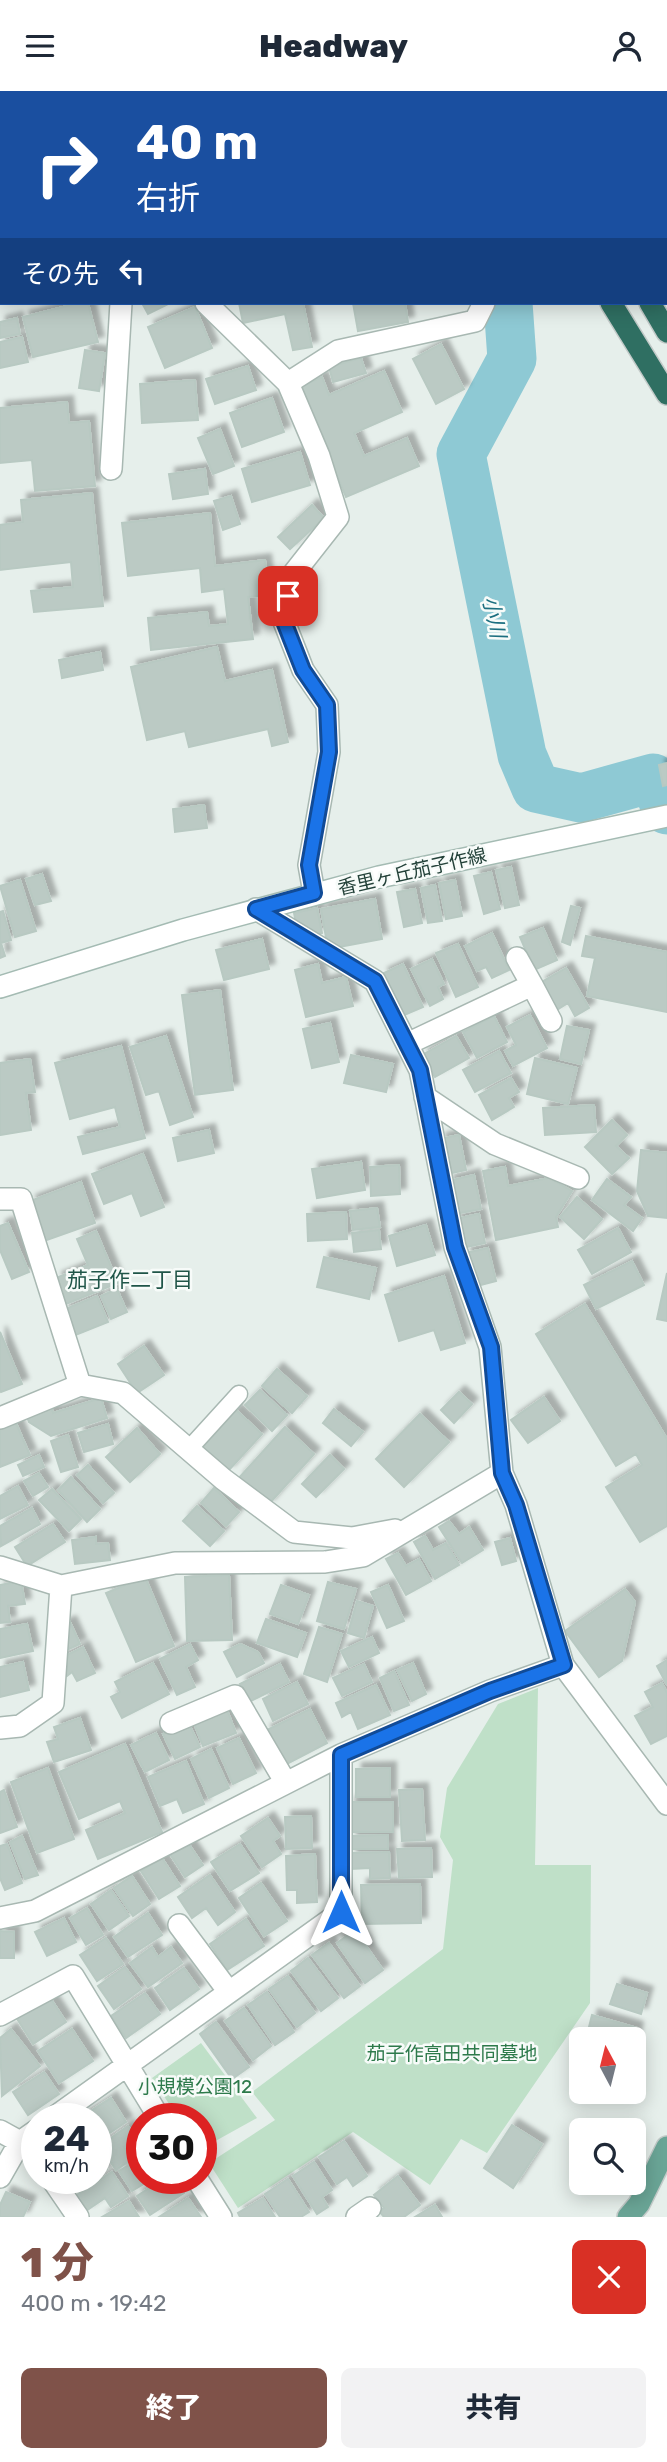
<!DOCTYPE html>
<html lang="ja">
<meta charset="utf-8">
<style>
body{margin:0;font-family:Rubik,"Noto Sans JP",sans-serif;background:#f2f2f3;color:#1f2937;height:100vh;display:flex;flex-direction:column;font-size:26px;white-space:nowrap}
*{box-sizing:border-box;margin:0}
p{font-size:23px;color:#747a83}
.icon{flex:none;width:38px;height:38px;fill:none;stroke:currentColor;stroke-width:2;stroke-linecap:round;stroke-linejoin:round}
.map{position:relative;height:2126px;overflow:hidden}
.drawer{display:flex;flex-direction:column;background:#fff;flex:1}
.drawer>*{flex:none}
.top-card{position:absolute;left:0px;top:0px;width:668px;height:214px;box-shadow:0 4px 18px #0003;background:#1a4fa0;color:#fff;overflow:hidden}
.needle{width:46px;rotate:353deg}
.buttons{position:absolute;left:569px;top:1936px;display:grid;gap:14px}
.buttons a{display:grid;place-items:center;width:77px;height:77px;border-radius:10px;background:#fff;box-shadow:0 4px 18px #0003;font-size:35px}
.speed{position:absolute;left:21px;top:2012px;display:flex;gap:14px;font-size:35px;font-weight:700;text-align:center}
.speed>*{display:grid;place-content:center;width:91px;height:91px;border-radius:50%;background:#fff;box-shadow:0 4px 18px #0003;line-height:1}
.speed small{font-size:18px;font-weight:400}
.speed .limit{border:10px solid #d22;background:#fff;color:#111}
.pin{position:absolute;display:grid;place-items:center;width:60px;height:60px;color:#fff;margin:-30px;border-radius:14px;box-shadow:0 4px 10px #0006}
.me{position:absolute;width:77px;margin:-38px;rotate:0deg;stroke-linejoin:round;filter:drop-shadow(0 0 5px #0008)}
.turn{display:flex;align-items:center;gap:24px;height:147px;padding:0 21px;font-size:32px}
.turn .icon{width:91px;height:91px;stroke-width:2.5}
.turn b{display:block;font-size:49px;line-height:60px}
.then{display:flex;align-items:center;height:66px;padding:0 21px;background:#0003;gap:14px;font-size:26px}
.round{display:grid;place-items:center;flex:none;width:74px;height:74px;border-radius:10px;background:#f2f2f3}
.summary{display:flex;align-items:center;justify-content:space-between;height:119px;padding:0 21px}
h1{font-size:42px;font-weight:800;line-height:52px;color:#7f5249}
.button{display:flex;gap:14px;margin-top:auto;padding:14px 21px}
.button a{flex:1;height:80px;border-radius:10px;background:#7f5249;color:#fff;font-size:28px;font-weight:800;line-height:80px;text-align:center}
.button a+a{background:#f2f2f3;color:#1f2937}
header{display:flex;justify-content:space-between;align-items:center;height:91px;padding:0 21px;background:#fff;font-size:32px;font-weight:800}
.map>svg:first-child{display:block}
.green{fill:#bfe0c8}
.lines{fill:none;stroke-linecap:round;stroke-linejoin:round}
.river{stroke:#8ec9d4;stroke-width:49}
.building{fill:#bbcac4;stroke:#b8c9c2;stroke-width:2;filter:url(#shadow)}
.lane-casing{stroke:#a8b8b2;stroke-width:19}
.street-casing{stroke:#a8b8b2;stroke-width:24}
.secondary-casing{stroke:#a4bbb3;stroke-width:24}
.primary-casing{stroke:#c2cac8;stroke-width:24}
.highway-casing{stroke:#c2cac8;stroke-width:24}
.lane{stroke:#fff;stroke-width:16}
.street{stroke:#fff;stroke-width:21}
.secondary{stroke:#fff;stroke-width:21}
.primary{stroke:#6aa596;stroke-width:21}
.highway{stroke:#2f6f62;stroke-width:21}
.route-casing{stroke:#114b97;stroke-width:18}
.route{stroke:#1a73e8;stroke-width:12}
.labels{text-anchor:middle;stroke-width:5;stroke-linejoin:round;paint-order:stroke}
.street-label{font-size:19px;fill:#24423a;stroke:#f7fbf9}
.park-label{font-size:19px;fill:#2d7a4b;stroke:#f7fbf9}
.water-label{font-size:21px;font-style:italic;fill:#1c6f80;stroke:#f7fbf9}
.neighbourhood-label{font-size:21px;fill:#1f5548;stroke:#f7fbf9}
</style>
<header><svg class="icon" aria-label="menu" viewBox="0 0 24 24"><path d="M4 6h16M4 12h16M4 18h16"/></svg>Headway<svg class="icon" aria-label="person" viewBox="0 0 24 24"><circle cx="12" cy="8" r="4"/><path d="M4 21q1-7 8-7t8 7"/></svg></header>
<div class="map">
<svg width="667" height="2126" viewBox="0 0 667 2126">
<defs>
<filter id="shadow"><feDropShadow dx="6" dy="-6" stdDeviation="2" flood-color="#0004"/></filter>
</defs>
<rect width="100%" height="100%" fill="#e6efeb"/>
<path class="green" d="M538 1597 535 1774H591L590 1912 487 2062 461 2048 430 2094 353 2041 238 2117 209 2072 275 2029 252 2001 443 1858 453 1769 440 1746 447 1697 498 1613Z
M201 1952 257 2027 201 2058V2028H179L152 1987Z"/>
<g class="lines">
<path class="river" d="M592 0 594 2
M508 212 512 268 461 363 522 664 536 697 581 707 653 687 667 719"/>
</g>
<path class="building" d="M79 212H88L98 251 33 266 23 226Z
M142 212H170L148 223Z
M239 212H303L312 256 293 259 285 223 243 232Z
M353 212H405L408 231 358 240Z
M195 216 212 257 165 277 148 236Z
M17 227 20 243 0 247V231Z
M22 246 28 271 0 277V251Z
M441 253 464 298 436 313 413 268Z
M85 259 105 262 99 300 79 297Z
M361 267 366 282 333 291 329 276Z
M248 275 256 299 215 313 206 288Z
M384 280 402 321 354 342 364 365 407 347 419 375 346 406 299 296 322 286 329 304Z
M195 289 198 329 142 332 140 293Z
M272 307 284 341 242 356 230 322Z
M67 311 69 332 89 330 95 395 35 400 32 369 0 372V317Z
M220 338 234 375 213 383 198 347Z
M300 361 310 394 252 411 242 378Z
M205 378 208 403 173 408 169 383Z
M92 402 103 515 34 521 31 500 73 496 71 471 0 479V434L23 431 21 409Z
M231 405 240 433 223 439 214 410Z
M312 414 324 427 290 458 278 446Z
M210 422 215 475 265 469 269 504 248 506 253 548 151 559 148 527 207 521 209 535 228 533 224 498 202 501 200 477 128 485 122 432Z
M217 556 225 590 272 579 288 651 272 655 268 638 189 656 185 640 147 649 131 576Z
M100 561 103 579 62 587 59 569Z
M667 672V694L663 695 659 674Z
M204 714 207 737 175 741 173 718Z
M511 776 519 814 505 817 496 779Z
M491 781 500 818 484 823 474 785Z
M42 783 51 810 35 814 26 788Z
M20 789 36 840 15 846 0 795Z
M455 789 462 825 446 828 439 792Z
M435 794 442 830 428 832 421 797Z
M415 798 422 832 404 836 397 801Z
M375 808 382 848 328 858 321 818Z
M571 815 580 817 570 854 562 851Z
M317 817 322 842 310 845 297 837 294 822Z
M3 820 11 849 1 852 5 865 0 867V821Z
M543 837 557 869 534 879 520 846Z
M492 842 509 879 492 887 486 876 477 880 465 855Z
M586 845 667 861V921L587 905 595 867 582 865Z
M262 848 269 878 224 889 216 859Z
M458 853 478 896 456 906 436 862Z
M432 868 444 893 438 896 443 908 430 915 411 878Z
M318 873 322 892 346 886 353 915 306 926 295 879Z
M403 873 423 916 402 925 382 883Z
M566 877 589 917 575 925 568 912 555 920 540 892Z
M220 899 233 999 195 1004 182 904Z
M530 924 547 957 513 975 505 960 516 954 507 936Z
M494 925 507 951 477 967 463 941Z
M330 932 339 971 312 977 303 938Z
M567 935 589 939 581 973 560 968Z
M166 945 193 1026 170 1034 159 1000 146 1004 130 956Z
M456 945 469 967 435 986 422 964Z
M121 955 145 1047 83 1063 78 1046 120 1036 115 1016 70 1028 55 972Z
M499 960 511 982 475 1001 463 979Z
M351 964 393 973 386 1001 344 992Z
M535 967 577 977 568 1013 527 1003Z
M30 968 35 1001 26 1002 31 1039 0 1044V972Z
M511 987 519 1001 509 1007 514 1016 492 1029 479 1004Z
M594 1014 596 1041 545 1044 543 1017Z
M612 1029 627 1044 616 1055 629 1067 612 1083 585 1056Z
M209 1039 214 1062 178 1070 173 1047Z
M459 1044 466 1079 447 1083 440 1048Z
M641 1059 667 1062V1127L648 1125 637 1100Z
M143 1063 164 1116 141 1125 132 1102 104 1113 92 1083Z
M361 1071 365 1099 317 1107 312 1078Z
M399 1074 400 1103 371 1105 370 1076Z
M505 1076 508 1095 549 1087 572 1100 556 1126 558 1136 496 1149 483 1080Z
M474 1084 481 1118 455 1123 448 1090Z
M607 1088 631 1106 624 1114 642 1127 633 1140 592 1109Z
M81 1091 95 1132 44 1150 30 1110Z
M577 1106 602 1128 584 1148 560 1126Z
M377 1117 380 1136 353 1139 350 1120Z
M346 1121 347 1148 308 1150 307 1123Z
M479 1123 485 1152 462 1157 455 1128Z
M8 1132 29 1181 12 1188 0 1159V1135Z
M426 1134 435 1164 397 1175 389 1145Z
M618 1137 631 1161 592 1183 578 1159Z
M379 1139 381 1158 354 1161 352 1142Z
M96 1140 118 1192 66 1213 56 1187 88 1174 77 1148Z
M488 1157 496 1190 473 1196 465 1162Z
M324 1166 376 1177 369 1208 317 1196Z
M632 1170 644 1194 596 1218 584 1194Z
M667 1182V1230L657 1228Z
M444 1185 465 1252 441 1259 434 1239 399 1250 385 1204Z
M117 1198 127 1221 111 1228 101 1205Z
M97 1205 108 1231 73 1245 63 1219Z
M585 1213 667 1348V1435L640 1451 606 1396 642 1374 636 1363 616 1375 536 1243Z
M0 1241 22 1293 1 1301 0 1299Z
M144 1255 164 1284 137 1302 118 1273Z
M277 1278 307 1305 292 1322 262 1295Z
M260 1299 287 1324 272 1340 245 1314Z
M459 1301 472 1313 454 1332 441 1319Z
M544 1306 560 1330 528 1352 511 1329Z
M101 1307 107 1327 51 1345 29 1331 26 1323 51 1315 53 1322Z
M334 1318 363 1341 351 1355 323 1332Z
M236 1319 262 1343 228 1380 202 1356Z
M420 1323 449 1351 404 1396 376 1368Z
M15 1330 30 1364 0 1376V1336Z
M108 1333 113 1353 84 1361 78 1342Z
M285 1336 314 1363 268 1414 238 1388Z
M137 1337 160 1363 130 1391 106 1366Z
M68 1344 78 1376 61 1381 51 1350Z
M39 1364 44 1376 23 1385 18 1374Z
M330 1364 344 1378 316 1406 302 1393Z
M88 1374 114 1402 103 1412 77 1384Z
M39 1382 48 1396 33 1405 24 1390Z
M71 1386 100 1418 87 1431 58 1399Z
M18 1395 28 1414 0 1428V1405Z
M214 1397 239 1421 226 1435 201 1412Z
M52 1398 81 1428 69 1440 39 1409Z
M197 1415 224 1440 210 1455 183 1430Z
M32 1417 40 1433 1 1455 0 1435Z
M449 1430 459 1443 469 1436 483 1459 462 1472 439 1436Z
M53 1433 65 1451 27 1475 15 1456Z
M425 1445 433 1459 446 1452 459 1474 435 1488 414 1451Z
M96 1446V1453L108 1452 110 1469 75 1473 72 1449Z
M510 1447 516 1470 502 1474 495 1451Z
M398 1462 406 1475 419 1468 431 1490 406 1504 386 1468Z
M229 1484 232 1549 187 1550 185 1486Z
M145 1486 174 1555 136 1571 106 1502Z
M21 1490 25 1513 8 1515 10 1531 0 1532V1494Z
M328 1491 356 1498 344 1538 317 1530Z
M281 1494 309 1504 298 1533 270 1523Z
M388 1494 404 1530 387 1537 371 1501Z
M625 1498 635 1511 622 1570 599 1586 565 1540Z
M357 1510 373 1515 364 1547 348 1542Z
M266 1528 306 1542 297 1566 257 1552Z
M70 1531 80 1553 69 1558 59 1536Z
M27 1533 33 1560 0 1567V1538Z
M319 1536 342 1543 327 1591 304 1583Z
M372 1546 379 1562 349 1576 341 1560Z
M190 1553 198 1569 186 1576 195 1596 177 1604 160 1568Z
M240 1553 258 1561 264 1572 237 1586 224 1561Z
M83 1556 95 1582 77 1590 72 1581 67 1585 59 1568Z
M667 1569V1594L657 1575Z
M23 1571 29 1599 0 1606V1576Z
M153 1572 169 1603 122 1627 111 1606 120 1601 115 1591Z
M413 1572 426 1603 412 1610 397 1579Z
M280 1573 289 1591 249 1611 240 1593Z
M364 1573 372 1591 342 1605 333 1587Z
M394 1580 409 1614 394 1620 380 1587Z
M297 1591 308 1613 273 1630 263 1608Z
M662 1592 667 1602V1645L651 1653 635 1625 653 1616 645 1601Z
M376 1594 390 1624 358 1638 351 1621 342 1626 336 1612Z
M225 1614 236 1642 203 1655 192 1627Z
M310 1618 327 1652 283 1675 265 1640Z
M80 1627 91 1659 54 1671 47 1651 58 1648 54 1636Z
M188 1631 200 1656 175 1668 163 1643Z
M156 1642 169 1669 145 1681 131 1654Z
M239 1647 256 1682 233 1693 217 1657Z
M125 1653 162 1741 98 1768 86 1739 125 1722 120 1710 79 1728 59 1681Z
M211 1658 229 1697 209 1707 191 1668Z
M186 1670 204 1713 183 1722 177 1708 160 1715 148 1686Z
M48 1677 74 1748 37 1762 11 1691Z
M390 1677V1706H356V1678Z
M422 1698 425 1749 402 1750 399 1699Z
M4 1699 17 1736 0 1742V1701Z
M350 1711H393V1741H350Z
M311 1725 312 1757 286 1758 285 1726Z
M268 1727 280 1745 273 1750 281 1763 262 1776 241 1745Z
M388 1744V1758H351V1745Z
M22 1745 38 1784 25 1788 10 1751Z
M186 1749 203 1774 185 1786 168 1760Z
M7 1753 22 1792 5 1799 0 1787V1755Z
M240 1753 259 1782 230 1800 211 1771Z
M431 1757 432 1786 399 1787 397 1758Z
M389 1761 390 1787 370 1788V1777L351 1778V1762Z
M315 1763 317 1811 297 1812V1799H287L286 1765Z
M162 1767 180 1795 159 1808 141 1780Z
M210 1784 235 1821 218 1834 206 1817 192 1827 178 1806Z
M132 1785 150 1813 133 1825 114 1797Z
M261 1792 287 1830 264 1845 239 1807Z
M420 1793 421 1832 362 1833 361 1794Z
M111 1799 129 1825 109 1839 91 1813Z
M87 1817 103 1844 86 1854 70 1827Z
M148 1822 162 1844 128 1866 114 1846Z
M64 1827 76 1851 47 1865 35 1841Z
M246 1828 264 1855 227 1879 210 1853Z
M355 1839 383 1879 365 1892 337 1852Z
M0 1840 14 1841V1867H0Z
M106 1847 123 1873 97 1890 80 1864Z
M329 1852 360 1895 344 1907 312 1864Z
M152 1856 158 1866 171 1856 182 1872 148 1896 130 1872Z
M308 1867 338 1907 321 1920 291 1880Z
M125 1876 141 1898 114 1918 98 1895Z
M184 1877 199 1898 170 1919 155 1897Z
M288 1885 315 1922 297 1936 269 1898Z
M617 1893 647 1902 641 1923 610 1913Z
M267 1901 294 1941 275 1954 248 1914Z
M145 1902 160 1923 126 1947 111 1925Z
M49 1905 66 1931 33 1953 16 1926Z
M244 1917 271 1955 253 1969 225 1930Z
M592 1924 637 1937 634 1951V1948H586Z
M216 1931 249 1976 232 1988 200 1943Z
M11 1938 40 1975 2 2005 0 1947Z
M72 1938 93 1970 59 1992 38 1960Z
M44 1981 59 2003 28 2024 13 2001Z
M111 2007 126 2031 99 2049 96 2028H86L83 2025Z
M512 2034 542 2053 513 2097 484 2077Z
M128 2035 137 2048 124 2056 132 2068 116 2079 100 2055Z
M344 2050 367 2085 353 2095 347 2086 337 2093 319 2066Z
M96 2063 107 2078 96 2085Z
M142 2066V2088H152L132 2100 119 2080Z
M314 2071 332 2099 322 2106 328 2116 317 2123 293 2085Z
M112 2081 128 2105 111 2116 105 2107 86 2120 75 2105Z
M398 2085 420 2114 404 2126H384L379 2120 384 2117 374 2104Z
M163 2088H174L184 2102 150 2124 137 2105Z
M288 2088 309 2121 301 2126H280L265 2103Z
M6 2101 30 2111 23 2126H0V2114Z
M188 2107 201 2126H159Z
M263 2107 275 2126H240L238 2122Z
M129 2110 139 2126H102Z
M435 2114 442 2126H415Z"/>
<g class="lines">
<g class="lane-casing">
<path id="lane" d="M188 1359 239 1303"/>
</g>
<g class="street-casing">
<path id="street" d="M43 0V2
M266 2 270 0
M0 71H2
M206 212 288 292
M111 378 121 212
M314 802 309 774 329 661 327 614 303 579 283 528 294 482 338 426 319 365 288 292 338 260 475 230 484 212
M256 818 375 890 420 979 455 1156 490 1256 502 1382 516 1414 563 1574 667 1713
M517 867 532 894
M407 953 532 894 551 930
M425 1006 495 1053 578 1087
M0 1108H21L80 1294
M0 1327 80 1294 123 1302 223 1388 294 1441 352 1447 395 1439
M0 1476 61 1495 175 1472 325 1471 363 1465 502 1382
M171 1632 235 1605 286 1692
M0 1637 20 1635 53 1612 61 1495
M0 1827 35 1820 341 1664 490 1600 563 1574
M179 1834 229 1901
M0 1924 73 1885 160 2028
M52 2028 341 1821V1664
M37 2039 20 2051 37 2066
M0 2040 20 2051 0 2086
M52 2088 78 2126
M197 2088 221 2126
M357 2126 370 2117"/>
</g>
<g class="secondary-casing">
<path id="secondary" d="M0 896 183 839 379 786 667 725"/>
</g>
<g class="primary-casing">
<path id="primary" d="M628 2126 639 2113 667 2056"/>
</g>
<g class="highway-casing">
<path id="highway" d="M486 0 487 2
M528 0 529 2
M611 212 667 303
M650 212 667 241"/>
</g>
<use href="#lane" class="lane"/>
<use href="#street" class="street"/>
<use href="#secondary" class="secondary"/>
<use href="#primary" class="primary"/>
<use href="#highway" class="highway"/>
</g>
<g class="lines">
<g class="route-casing">
<path id="route" d="M288 505 283 528 303 579 327 614 329 661 309 774 314 802 256 818 375 890 420 979 455 1156 491 1256 502 1382 516 1414 564 1574 490 1600 341 1664V1821"/>
</g>
<use href="#route" class="route"/>
</g>
<g class="labels">
<g class="street-label">
<text transform="translate(412 780) rotate(-13)" y="7">香里ヶ丘茄子作線</text>
</g>
<g class="park-label">
<text x="452" y="1969">茄子作高田共同墓地</text>
<text x="195" y="2002">小規模公園12</text>
</g>
<g class="water-label">
<text transform="translate(494 526) rotate(78)" y="7">小川</text>
</g>
<g class="neighbourhood-label">
<text x="130" y="1196">茄子作二丁目</text>
</g>
</g>
</svg>
<div class="buttons">
<a><svg class="needle" viewBox="-14 -14 28 28"><path d="M0-13l5 13h-10z" fill="#e53935"/><path d="M0 13l5-13h-10z" fill="#747a83"/></svg></a>
<a><svg class="icon" aria-label="search" viewBox="0 0 24 24"><circle cx="10" cy="10" r="6"/><path d="M15 15l6 6"/></svg></a>
</div>
<div class="speed"><div>24<small>km/h</small></div><div class="limit">30</div></div>
<div class="pin" style="left:288px;top:505px;background:#d93025"><svg class="icon" aria-label="arrive" viewBox="0 0 24 24"><path d="M6 21V4h12l-3 4 3 4H6"/></svg></div>
<svg class="me" style="left:341px;top:1821px" viewBox="-20 -20 40 40"><path d="M0-17L14 15 0 8-14 15z" fill="#1a73e8" stroke="#fff" stroke-width="4"/></svg>
<div class="top-card">
<div class="turn"><svg class="icon" aria-label="right" viewBox="0 0 24 24"><path d="M7 20v-9h11M14 6l5 5-5 5"/></svg><div><b>40 m</b>右折</div></div>
<div class="then">その先<svg class="icon" aria-label="left" viewBox="0 0 24 24"><path d="M17 20v-9H6M10 6l-5 5 5 5"/></svg></div>
</div>
</div>
<section class="drawer">
<div class="summary"><div><h1>1 分</h1><p>400 m · 19:42</p></div><a class="round" style="background:#d93025;color:#fff"><svg class="icon" aria-label="close" viewBox="0 0 24 24"><path d="M6 6l12 12M18 6L6 18"/></svg></a></div>
<div class="button"><a>終了</a><a>共有</a></div>
</section>
